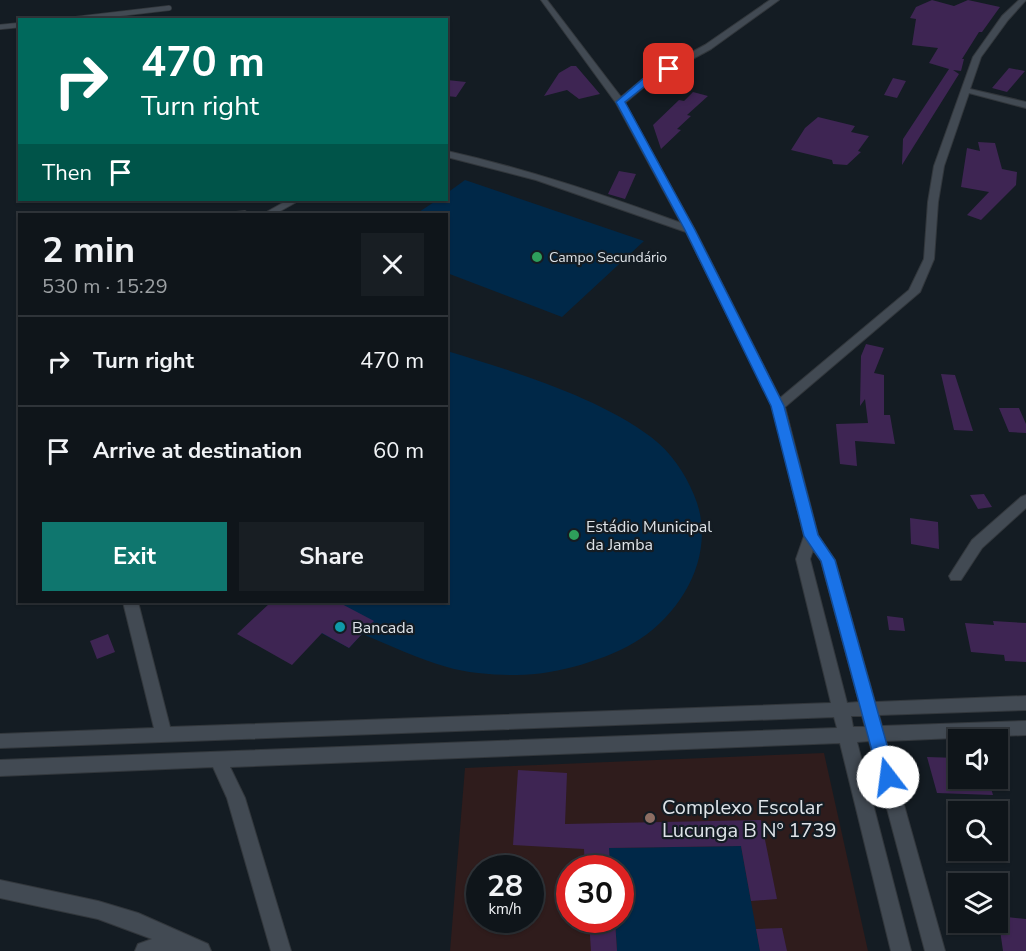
<!DOCTYPE html>
<meta charset="utf-8">
<style>
body{margin:0;font-family:"Nunito Sans",sans-serif;background:#181e23;color:#f1f3f6;height:100vh;display:flex;flex-direction:column;font-size:22px;white-space:nowrap}
*{box-sizing:border-box;margin:0}
p{font-size:20px;color:#9b9fa2}
.icon{flex:none;width:33px;height:33px;fill:none;stroke:currentColor;stroke-width:2;stroke-linecap:round;stroke-linejoin:round}
.map{position:relative;flex:1;overflow:hidden}
.sheet{position:absolute;left:18px;top:213px;width:430px;height:390px;display:flex;flex-direction:column;background:#0f151a;border-radius:0px;box-shadow:0 2px 4px #0004,0 0 0 2px #2f3439}
.sheet>*{flex:none}
.guide{position:absolute;left:18px;top:18px;width:430px;height:183px;border-radius:0px;box-shadow:0 2px 4px #0004,0 0 0 2px #2f3439;background:#00695c;color:#fff;overflow:hidden}
.tools{position:absolute;left:948px;top:729px;display:grid;gap:12px}
.tools a{display:grid;place-items:center;width:60px;height:60px;border-radius:0px;background:#0f151a;box-shadow:0 2px 4px #0004,0 0 0 2px #2f3439;font-size:30px}
.speed{position:absolute;left:466px;top:855px;display:flex;gap:12px;font-size:30px;font-weight:700;text-align:center}
.speed>*{display:grid;place-content:center;width:78px;height:78px;border-radius:50%;background:#0f151a;box-shadow:0 2px 4px #0004,0 0 0 2px #2f3439;line-height:1}
.speed small{font-size:15px;font-weight:400}
.speed .limit{border:9px solid #d22;background:#fff;color:#111}
.pin{position:absolute;display:grid;place-items:center;width:51px;height:51px;color:#fff;margin:-26px;border-radius:12px;box-shadow:0 3px 9px #0006}
.me{position:absolute;width:66px;margin:-33px;rotate:345deg;stroke-linejoin:round;filter:drop-shadow(0 0 4px #0008)}
.turn{display:flex;align-items:center;gap:21px;height:126px;padding:0 24px;font-size:27px}
.turn .icon{width:78px;height:78px;stroke-width:2.5}
.turn b{display:block;font-size:42px;line-height:51px}
.then{display:flex;align-items:center;height:57px;padding:0 24px;background:#0003;gap:12px;font-size:22px}
.round{display:grid;place-items:center;flex:none;width:63px;height:63px;border-radius:0px;background:#181e23}
.overview{display:flex;align-items:center;justify-content:space-between;height:102px;padding:0 24px}
h1{font-size:36px;font-weight:700;line-height:45px}
.primary-button{display:flex;gap:12px;margin-top:auto;padding:12px 24px}
.primary-button a{flex:1;height:69px;border-radius:0px;background:#0f766e;color:#fff;font-size:24px;font-weight:700;line-height:69px;text-align:center}
.primary-button a+a{background:#181e23;color:#f1f3f6}
ul{padding:0;list-style:none}
li{display:flex;align-items:center;gap:18px;height:90px;padding:0 24px;border-top:2px solid #2f3439}
li div{flex:1}
li b{display:block;font-size:22px}
li em{font-style:normal}
.map>svg:first-child{display:block}
.education{fill:#2f1c1c;fill-rule:evenodd}
.green{fill:#002848}
.building{fill:#3e2553}
.lines{fill:none;stroke-linecap:round;stroke-linejoin:round}
.service-casing{stroke:#32373c;stroke-width:6}
.minor-casing{stroke:#32373c;stroke-width:2}
.service{stroke:#424a53;stroke-width:4.5}
.minor{fill:#424a53;fill-rule:evenodd}
.route{fill:#1a73e8;stroke:#114b97;stroke-width:1.5}
.leisure-dot{fill:#2e9e5b;stroke:#141c23;stroke-width:2}
.culture-dot{fill:#0f9aa8;stroke:#141c23;stroke-width:2}
.education-dot{fill:#8d6e63;stroke:#141c23;stroke-width:2}
.labels{text-anchor:middle;stroke-width:4.5;stroke-linejoin:round;paint-order:stroke}
.far-poi-label{font-size:14px;fill:#dee3e8;stroke:#141c23;text-anchor:start}
.poi-label{font-size:16px;fill:#dee3e8;stroke:#141c23;text-anchor:start}
.near-poi-label{font-size:20px;fill:#dee3e8;stroke:#141c23;text-anchor:start}
</style>
<div class="map">
<svg width="1026" height="951" viewBox="0 0 1026 951">
<rect width="100%" height="100%" fill="#141c23"/>
<path class="education" d="M824 753 868 951H450L465 768ZM480 868H531V920H480ZM570 868H621V920H570Z"/>
<path class="green" d="M465 180 644 241 562 317 447 273V214H416L437 200H447V193Z
M447 351C512 371 597 396 651 437 671 452 685 473 694 495 717 548 687 608 640 639 608 660 552 676 514 675 494 675 466 673 447 667 418 659 390 645 362 634L349 648 263 602H447Z
M741 846 760 951H617L615 920H621V868H610L609 848Z"/>
<path class="building" d="M932 0 954 6 968 0 1000 7 982 32H979L962 59H964L961 71 953 70 959 74 902 165 903 139 949 69 929 63 938 48 912 45 916 19 910 18 916 7Z
M571 66H576L600 94 579 99 567 90 544 96 559 73Z
M1009 68 1025 71 1007 92 992 88Z
M893 78 906 81 897 98 884 95Z
M447 80 466 82 456 97 447 96Z
M693 92 708 96 687 115 691 116 677 129 681 130 661 149 653 125 679 100 684 101Z
M818 117 855 126 851 132 869 136 858 151 861 152 847 165 833 164 832 160 791 150 805 128Z
M978 142 995 143 1002 169 1017 172 1016 185 981 220 967 215 989 192 961 187 967 148 980 151Z
M619 171 636 174 625 199 608 194Z
M866 344 884 348 874 373 884 375V415H890L895 444 855 441 857 466 840 464 836 424 868 423 865 399 860 406 861 356Z
M941 374 955 375 973 431 954 430Z
M999 408H1019L1026 424V433L1009 432Z
M984 494 992 507 978 509 970 495Z
M910 518 938 522 939 549 911 544Z
M271 602H338L374 621 349 648 322 633 292 665 237 634Z
M887 616 903 618 905 631 889 630Z
M993 621 1026 623V662L1005 661 1004 655 971 652 965 623 994 625Z
M108 634 115 652 97 659 90 641Z
M927 757 958 758V778H988L993 795 937 793Z
M518 770 567 773 565 824 761 820 777 899 751 901 741 846 609 848 610 868H585L584 849 513 845Z
M998 916 1026 919V951H1003Z
M589 920H615L617 951H591Z
M782 928 787 951H760L756 929Z"/>
<g class="lines">
<g class="service-casing">
<path id="service" d="M67 20 169 8
M0 27 20 25"/>
</g>
<g class="minor-casing">
<path id="minor" d="M541 0H547L621 97 644 78 705 45 770 0H779L711 49 650 82 625 103 695 230 780 398 909 290 924 259 928 202 934 166 973 57 1002 16 1019 0H1026L1008 20 981 57 970 89 1026 102V108L969 93 944 166 938 202 934 259 920 292 785 407 818 535 835 560 875 702 1026 696V710L879 715 882 726 1026 721V735L886 741 945 951H925L869 741 857 742 911 951H891L840 743 230 767 245 798 291 951H271L227 798 213 767 0 776V760L837 728 834 717 0 748V734L154 728 123 602H138L170 727 831 703 796 559 804 536 772 406 686 232 536 180 447 157V151C527 169 604 195 681 223L616 103ZM813 550 821 561 859 702 847 703 810 559ZM851 716H862L865 727H853Z
M288 200H300L275 214H263Z
M245 211 250 214H235L236 212Z
M1026 495V508L982 548 961 580H951L949 576 972 540 1021 497Z
M0 880 98 901 138 913 208 944 211 951H135L138 944 152 939 98 919 0 898Z"/>
</g>
<use href="#service" class="service"/>
<use href="#minor" class="minor"/>
</g>
<path class="route" d="M666 67 673 69 650 82 625 102 695 230 784 406 818 535 835 560 896 777 894 783 888 785 881 783 879 777 821 561 804 536 771 406 685 230 616 102 644 78Z"/>
<g class="leisure-dot">
<circle cx="537" cy="257" r="6"/>
<circle cx="574" cy="535" r="6"/>
</g>
<circle class="culture-dot" cx="340" cy="627" r="6"/>
<circle class="education-dot" cx="650" cy="818" r="6"/>
<g class="labels">
<g class="far-poi-label">
<text x="549" y="262">Campo Secundário</text>
</g>
<g class="poi-label">
<text x="586" y="532">Estádio Municipal<tspan x="586" dy="18">da Jamba</tspan></text>
<text x="352" y="633">Bancada</text>
</g>
<g class="near-poi-label">
<text x="662" y="814">Complexo Escolar<tspan x="662" dy="23">Lucunga B Nº 1739</tspan></text>
</g>
</g>
</svg>
<div class="tools">
<a><svg class="icon" aria-label="sound" viewBox="0 0 24 24"><path d="M4 9h4l5-4v14l-5-4H4zM17 9q2 3 0 6"/></svg></a>
<a><svg class="icon" aria-label="search" viewBox="0 0 24 24"><circle cx="10" cy="10" r="6"/><path d="M15 15l6 6"/></svg></a>
<a><svg class="icon" aria-label="layers" viewBox="0 0 24 24"><path d="M12 4l9 5-9 5-9-5zM3 14l9 5 9-5"/></svg></a>
</div>
<div class="speed"><div>28<small>km/h</small></div><div class="limit">30</div></div>
<div class="pin" style="left:669px;top:69px;background:#d93025"><svg class="icon" aria-label="arrive" viewBox="0 0 24 24"><path d="M6 21V4h12l-3 4 3 4H6"/></svg></div>
<svg class="me" style="left:888px;top:777px" viewBox="-20 -20 40 40"><circle r="19" fill="#fff"/><path d="M0-13L10 11 0 6-10 11z" fill="#1a73e8"/></svg>
<div class="guide">
<div class="turn"><svg class="icon" aria-label="right" viewBox="0 0 24 24"><path d="M7 20v-9h11M14 6l5 5-5 5"/></svg><div><b>470 m</b>Turn right</div></div>
<div class="then">Then<svg class="icon" aria-label="arrive" viewBox="0 0 24 24"><path d="M6 21V4h12l-3 4 3 4H6"/></svg></div>
</div>
<section class="sheet">
<div class="overview"><div><h1>2 min</h1><p>530 m · 15:29</p></div><a class="round"><svg class="icon" aria-label="close" viewBox="0 0 24 24"><path d="M6 6l12 12M18 6L6 18"/></svg></a></div>
<ul>
<li><svg class="icon" aria-label="right" viewBox="0 0 24 24"><path d="M7 20v-9h11M14 6l5 5-5 5"/></svg><div><b>Turn right</b></div><em>470 m</em></li>
<li><svg class="icon" aria-label="arrive" viewBox="0 0 24 24"><path d="M6 21V4h12l-3 4 3 4H6"/></svg><div><b>Arrive at destination</b></div><em>60 m</em></li>
</ul>
<div class="primary-button"><a>Exit</a><a>Share</a></div>
</section>
</div>
